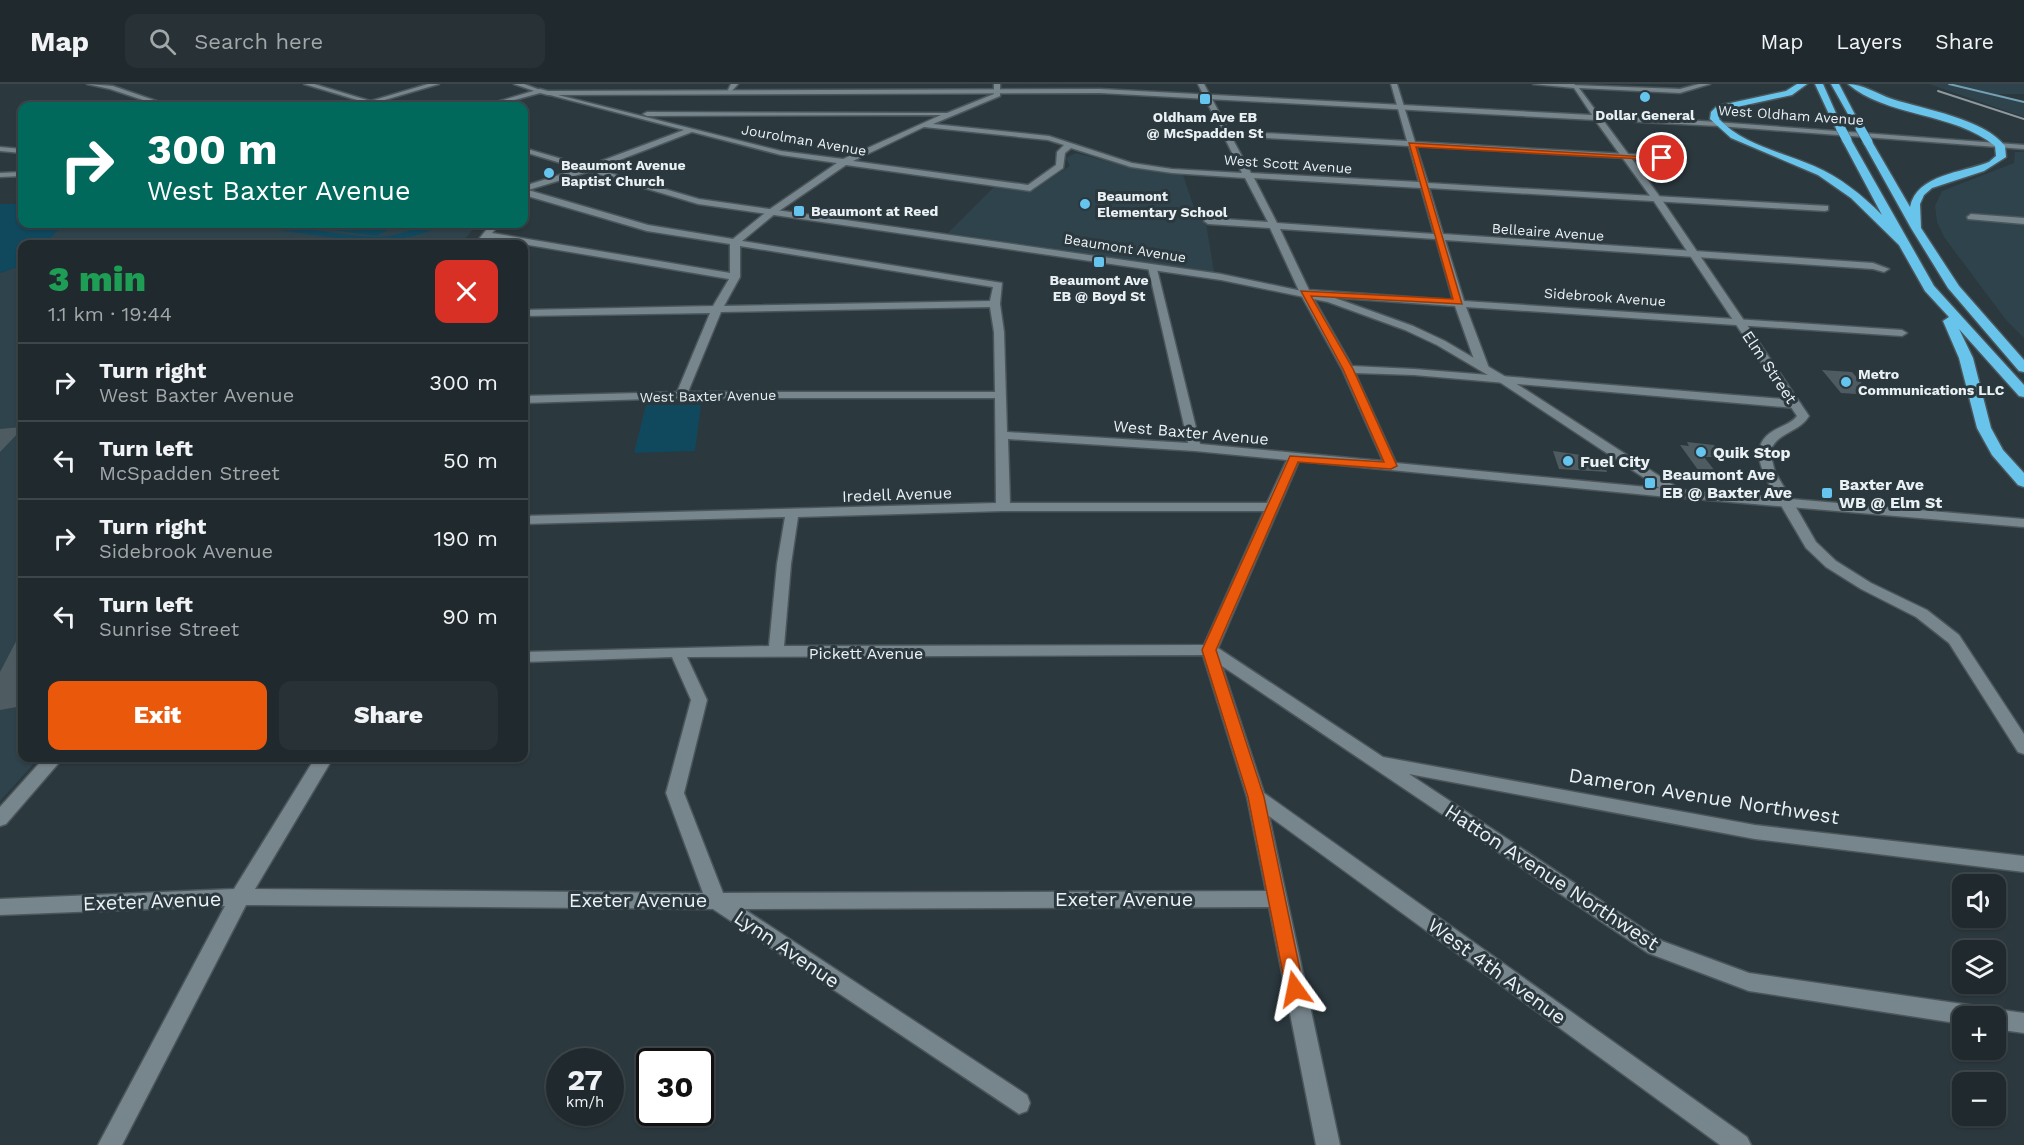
<!DOCTYPE html>
<meta charset="utf-8">
<style>
body{margin:0;font-family:"Work Sans",sans-serif;background:#283236;color:#f1f3f6;height:100vh;display:flex;flex-direction:column;font-size:22px;white-space:nowrap}
*{box-sizing:border-box;margin:0}
p{font-size:20px;color:#a2a7aa}
.icon{flex:none;width:33px;height:33px;fill:none;stroke:currentColor;stroke-width:2;stroke-linecap:round;stroke-linejoin:round}
.map{position:relative;flex:1;overflow:hidden}
.side{position:absolute;left:18px;top:156px;width:510px;height:522px;display:flex;flex-direction:column;background:#202a2e;border-radius:12px;box-shadow:0 2px 4px #0004,0 0 0 2px #3d464a}
.side>*{flex:none}
.hud{position:absolute;left:18px;top:18px;width:510px;height:126px;border-radius:12px;box-shadow:0 2px 4px #0004,0 0 0 2px #3d464a;background:#00695c;color:#fff;overflow:hidden}
.buttons{position:absolute;left:1952px;top:790px;display:grid;gap:12px}
.buttons a{display:grid;place-items:center;width:54px;height:54px;border-radius:12px;background:#202a2e;box-shadow:0 2px 4px #0004,0 0 0 2px #3d464a;font-size:30px}
.speed{position:absolute;left:546px;top:964px;display:flex;gap:12px;font-size:30px;font-weight:700;text-align:center}
.speed>*{display:grid;place-content:center;width:78px;height:78px;border-radius:50%;background:#202a2e;box-shadow:0 2px 4px #0004,0 0 0 2px #3d464a;line-height:1}
.speed small{font-size:15px;font-weight:400}
.speed .limit{border:3px solid #111;border-radius:9px;background:#fff;color:#111}
.pin{position:absolute;display:grid;place-items:center;width:51px;height:51px;color:#fff;margin:-26px;border:3px solid #fff;border-radius:50%;box-shadow:0 2px 6px #0007}
.me{position:absolute;width:66px;margin:-33px;rotate:348deg;stroke-linejoin:round;filter:drop-shadow(0 0 4px #0008)}
.turn{display:flex;align-items:center;gap:21px;height:126px;padding:0 30px;font-size:27px}
.turn .icon{width:78px;height:78px;stroke-width:2.5}
.turn b{display:block;font-size:42px;line-height:51px}
.round{display:grid;place-items:center;flex:none;width:63px;height:63px;border-radius:12px;background:#283236}
.summary{display:flex;align-items:center;justify-content:space-between;height:102px;padding:0 30px}
h1{font-size:36px;font-weight:800;line-height:45px;color:#1e9e55}
.primary-button{display:flex;gap:12px;margin-top:auto;padding:12px 30px}
.primary-button a{flex:1;height:69px;border-radius:12px;background:#ea580c;color:#fff;font-size:24px;font-weight:800;line-height:69px;text-align:center}
.primary-button a+a{background:#283236;color:#f1f3f6}
ul{padding:0;list-style:none}
li{display:flex;align-items:center;gap:18px;height:78px;padding:0 30px;border-top:2px solid #3d464a}
li div{flex:1}
li b{display:block;font-size:22px}
li em{font-style:normal}
header{display:flex;align-items:center;gap:36px;box-sizing:border-box;height:84px;padding:0 30px;background:#202a2e;border-bottom:2px solid #3d464a}
header strong{font-size:28px}
nav{display:flex;gap:33px;margin-inline-start:auto;font-size:21px}
.search{width:420px;height:54px;background:#283236;display:flex;align-items:center;gap:15px;box-sizing:border-box;padding:0 21px;border-radius:12px;color:#a2a7aa;font-size:22px}
.map>svg:first-child{display:block}
.built{fill:#2f434c}
.green{fill:#10485e}
.lines{fill:none;stroke-linecap:round;stroke-linejoin:round}
.stream{stroke:#73a0b5;stroke-width:2}
.building{fill:#4e5c62}
.minor-casing{stroke:#4b565a;stroke-width:3}
.tertiary-casing{stroke:#4b565a;stroke-width:3}
.secondary-casing{stroke:#4b565a;stroke-width:3}
.motorway-casing{stroke:#4b565a;stroke-width:3}
.minor{fill:#77858c;fill-rule:evenodd}
.tertiary{fill:#77858c;fill-rule:evenodd}
.secondary{fill:#77858c;fill-rule:evenodd}
.motorway{fill:#69c4ec;fill-rule:evenodd}
.rail{stroke:#8e989d;stroke-width:2}
.motorway-bridge-casing{stroke:#4b565a;stroke-width:10;stroke-linecap:butt}
.motorway-bridge{stroke:#69c4ec;stroke-width:9}
.route{fill:#ea580c;stroke:#983908;stroke-width:1.5}
.poi-dot{fill:#65c5ee;stroke:#2b383e;stroke-width:2}
.labels{text-anchor:middle;stroke-width:6;stroke-linejoin:round;paint-order:stroke}
.far-poi-label{font-size:14px;font-weight:bold;fill:#e9f1f5;stroke:#2b383e;text-anchor:start}
.far-street-label{font-size:14px;fill:#e9f1f5;stroke:#2b383e}
.street-label{font-size:16px;fill:#e9f1f5;stroke:#2b383e}
.poi-label{font-size:16px;font-weight:bold;fill:#e9f1f5;stroke:#2b383e;text-anchor:start}
.near-street-label{font-size:20px;fill:#e9f1f5;stroke:#2b383e}
</style>
<header>
<strong>Map</strong>
<div class="search"><svg class="icon" aria-label="search" viewBox="0 0 24 24"><circle cx="10" cy="10" r="6"/><path d="M15 15l6 6"/></svg>Search here</div>
<nav><a>Map</a><a>Layers</a><a>Share</a></nav>
</header>
<div class="map">
<svg width="2024" height="1061" viewBox="0 0 2024 1061">
<rect width="100%" height="100%" fill="#2b383e"/>
<path class="built" d="M1929 0H2024V10H1998L2024 17V33Z
M2015 68H2024V254L2006 236 1944 153 1937 138 1935 122 1942 107 2014 79Z
M1076 69 1132 84 1183 91 1197 132 1206 139 1214 188 948 149 994 103 1031 108 1070 82 1066 74Z
M64 140H477L461 160H44Z
M22 181V674H39L0 717V189Z"/>
<path class="green" d="M0 120H22V140H64L44 160H22V181L0 189Z
M241 140C287 139 330 151 375 153 400 154 421 139 443 140 394 172 297 147 241 140Z
M289 140H399L377 152Z
M646 321H701L695 367 634 369Z"/>
<g class="lines">
<path class="stream" d="M1949 0 2024 18"/>
</g>
<path class="building" d="M1822 286 1852 288 1872 311 1841 309Z
M22 343V345L0 368V345Z
M1687 358 1714 361 1723 373H1704L1723 397H1706L1680 361 1689 362Z
M1553 367 1602 374 1607 388 1559 385Z
M22 546V622L0 626V588Z"/>
<g class="lines">
<g class="minor-casing">
<path id="minor" d="M87 0 113 2 171 22H161L110 5Z
M428 0H439L364 22H354Z
M514 0H524L543 7 540 9Z
M731 0H738L731 8H727Z
M994 0H1000V12L933 40 1049 52 1132 79 1172 85 1242 89 1198 0H1204L1229 47 1407 57 1391 0H1397L1415 58 1680 73 1684 75 1680 77 1416 62 1428 99 1828 122V126L1825 127 1429 104 1443 150 1873 179 1889 185 1884 188 1873 185 1445 156 1464 217 1902 246 1907 249 1902 252 1466 223 1489 284 1483 287 1477 284 1455 222 1312 212 1352 282 1414 285 1795 316 1801 320 1795 324 1414 291 1355 289 1396 379 1678 406 1685 410 1678 414 1299 377 1218 564 1383 673 1755 741 2024 772V788L1755 755 1409 690 1662 857 1749 889 1983 923 1991 927 1995 925 2024 929V949L1995 945V933H1962V940L1749 907 1648 869 1222 582 1264 709 1747 1053 1751 1061H1720L1269 732 1340 1061H1316L1269 823 744 825 1027 1011 1030 1019 1027 1027 1019 1030 713 825 246 821 122 1061H98L225 822 0 831V815L234 805 315 674H333L255 805 703 809 666 709 691 616 672 573 524 578V568L769 562 777 480 785 433 524 440V432L996 419 995 314H681L524 319V312L677 308 710 229 524 232V226L713 222 729 195 488 154 483 160H475L491 140H500L492 149 730 189V160L647 147 524 111V102L585 83 684 46 546 10V8L781 67 843 75 941 31 647 32 643 30 647 28 947 29 994 10ZM924 43 1048 56 1064 61 1057 68 1056 81 1028 101 853 77ZM692 48 781 71 837 79 770 125 733 155 648 141 528 106 591 87ZM1231 52 1409 62 1419 98 1251 89ZM1071 64 1131 83 1172 89 1245 94 1268 138 1208 134 1204 137 1208 140 1270 144 1300 209 1342 285 1383 377 1200 360 1156 181 1148 183 1188 359 1007 348 1004 248 1000 220 1002 199 742 157 776 129 846 81 1030 107 1063 84 1065 69ZM1254 94 1421 104 1434 150 1277 139ZM1280 145 1436 155 1453 216 1309 206ZM740 162 993 203 990 217 724 222 740 193ZM990 223 994 248 995 308H688L721 228ZM1008 355 1195 367 1287 376 1267 419H1010ZM1003 427H1264L1204 561 784 562 791 480 798 433ZM1203 571 1247 713 1266 807 723 809 684 709 707 616 687 573Z
M1533 0H1574L1577 2 1574 4Z
M0 63 22 65V69L0 67Z
M22 88V92L0 93V89Z
M1971 130 2024 134V140L1968 135 1967 133Z
M1786 414 1793 418 1816 458 1836 477 1871 499 1927 526 1959 551 2024 650V670L2018 668 1949 559 1916 533 1861 505 1826 483 1806 464 1779 418Z
M44 674H63L6 740 0 742V723Z"/>
</g>
<g class="tertiary-casing">
<path id="tertiary" d="M304 0H314L387 22H377Z
M1699 0H1710L1680 9 1579 4 1599 31 1718 38 1722 40 1718 42 1603 36 1660 113 1809 332C1799 349 1776 348 1770 368L1775 388 1791 415 2024 435V443L1673 413 1498 297 1437 261 1405 246 1328 218 1221 196 698 120 524 68V64L699 115 1221 190 1335 214 1413 242 1445 257 1506 293 1681 406 1777 414C1766 394 1745 364 1773 347 1781 342 1791 340 1797 332L1653 116 1595 36 1100 9 548 11 540 9 493 22H483L540 5 548 7 1100 5 1592 31 1572 1 1680 5Z"/>
</g>
<g class="secondary-casing">
<path id="secondary" d="M1715 38 2024 61V65L1718 42Z"/>
</g>
<g class="motorway-casing">
<path id="motorway" d="M1797 0H1807L1792 11 1723 26 1719 35C1743 61 1782 68 1814 82 1840 93 1862 111 1882 131L1842 56 1850 54 1934 202 2024 301V313L2019 312 1959 245 1973 274 1991 344 2003 366 2024 389V403L2018 401 1992 371 1977 344 1959 274 1943 237 1949 233 1925 207 1899 161 1851 114 1818 91 1731 54 1710 35 1711 28 1717 22 1786 7Z
M1815 0H1823L1843 45 1835 43Z
M1831 0H1839L1863 46H1857Z
M1848 0C1863 0 1877 10 1892 15 1923 25 1985 35 2005 62L2006 73 1984 87 1932 104 1924 111 1920 120 1921 144 1959 202 2024 276V288L2019 287 1948 204 1911 144 1863 58 1871 56 1910 123C1917 90 1962 89 1989 78L1996 72 1995 62C1954 28 1886 33 1848 0Z"/>
</g>
<use href="#minor" class="minor"/>
<use href="#tertiary" class="tertiary"/>
<use href="#secondary" class="secondary"/>
<use href="#motorway" class="motorway"/>
<path class="rail" d="M1938 7 2024 35"/>
<g class="motorway-bridge-casing">
<path id="motorway-bridge" d="M1840 43 1847 56
M1860 44 1868 58"/>
</g>
<use href="#motorway-bridge" class="motorway-bridge"/>
</g>
<path class="route" d="M1409 59 1666 74 1662 76 1416 63 1462 220 1311 212 1353 285 1397 382 1391 385 1298 378 1216 566 1264 713 1304 905 1302 911 1295 914 1288 911 1286 905 1248 713 1202 566 1290 372 1384 378 1343 285 1301 207 1453 215Z"/>
<g class="poi-dot">
<circle cx="1645" cy="13" r="6"/>
<rect x="1199" y="9" width="12" height="12" rx="3"/>
<circle cx="549" cy="89" r="6"/>
<circle cx="1085" cy="120" r="6"/>
<rect x="793" y="121" width="12" height="12" rx="3"/>
<rect x="1093" y="172" width="12" height="12" rx="3"/>
<circle cx="1846" cy="298" r="6"/>
<circle cx="1701" cy="368" r="6"/>
<circle cx="1568" cy="377" r="6"/>
<rect x="1644" y="393" width="12" height="12" rx="3"/>
<rect x="1821" y="403" width="12" height="12" rx="3"/>
</g>
<g class="labels">
<g class="far-poi-label">
<text x="1645" y="36" text-anchor="middle">Dollar General</text>
<text x="1205" y="38" text-anchor="middle">Oldham Ave EB<tspan x="1205" dy="16">@ McSpadden St</tspan></text>
<text x="561" y="86">Beaumont Avenue<tspan x="561" dy="16">Baptist Church</tspan></text>
<text x="1097" y="117">Beaumont<tspan x="1097" dy="16">Elementary School</tspan></text>
<text x="811" y="132">Beaumont at Reed</text>
<text x="1099" y="201" text-anchor="middle">Beaumont Ave<tspan x="1099" dy="16">EB @ Boyd St</tspan></text>
<text x="1858" y="295">Metro<tspan x="1858" dy="16">Communications LLC</tspan></text>
</g>
<g class="far-street-label">
<text transform="translate(1791 31) rotate(4)" y="5">West Oldham Avenue</text>
<text transform="translate(804 56) rotate(10)" y="5">Jourolman Avenue</text>
<text transform="translate(1288 80) rotate(4)" y="5">West Scott Avenue</text>
<text transform="translate(1548 148) rotate(4)" y="5">Belleaire Avenue</text>
<text transform="translate(1125 164) rotate(9)" y="5">Beaumont Avenue</text>
<text transform="translate(1605 213) rotate(4)" y="5">Sidebrook Avenue</text>
<text transform="translate(708 312) rotate(-1)" y="5">West Baxter Avenue</text>
</g>
<g class="street-label">
<text transform="translate(1770 283) rotate(56)" y="6">Elm Street</text>
<text transform="translate(1191 348) rotate(5)" y="6">West Baxter Avenue</text>
<text transform="translate(897 410) rotate(-2)" y="6">Iredell Avenue</text>
<text x="866" y="575">Pickett Avenue</text>
</g>
<g class="poi-label">
<text x="1713" y="374">Quik Stop</text>
<text x="1580" y="383">Fuel City</text>
<text x="1662" y="396">Beaumont Ave<tspan x="1662" dy="18">EB @ Baxter Ave</tspan></text>
<text x="1839" y="406">Baxter Ave<tspan x="1839" dy="18">WB @ Elm St</tspan></text>
</g>
<g class="near-street-label">
<text transform="translate(1704 712) rotate(9)" y="7">Dameron Avenue Northwest</text>
<text transform="translate(1552 793) rotate(33)" y="7">Hatton Avenue Northwest</text>
<text x="1124" y="822">Exeter Avenue</text>
<text x="638" y="823">Exeter Avenue</text>
<text transform="translate(152 817) rotate(-2)" y="7">Exeter Avenue</text>
<text transform="translate(787 865) rotate(34)" y="7">Lynn Avenue</text>
<text transform="translate(1497 887) rotate(36)" y="7">West 4th Avenue</text>
</g>
</g>
</svg>
<div class="buttons">
<a><svg class="icon" aria-label="sound" viewBox="0 0 24 24"><path d="M4 9h4l5-4v14l-5-4H4zM17 9q2 3 0 6"/></svg></a>
<a><svg class="icon" aria-label="layers" viewBox="0 0 24 24"><path d="M12 4l9 5-9 5-9-5zM3 14l9 5 9-5"/></svg></a>
<a>+</a>
<a>−</a>
</div>
<div class="speed"><div>27<small>km/h</small></div><div class="limit">30</div></div>
<div class="pin" style="left:1662px;top:74px;background:#d93025"><svg class="icon" aria-label="arrive" viewBox="0 0 24 24"><path d="M6 21V4h12l-3 4 3 4H6"/></svg></div>
<svg class="me" style="left:1295px;top:905px" viewBox="-20 -20 40 40"><path d="M0-17L14 15 0 8-14 15z" fill="#ea580c" stroke="#fff" stroke-width="4"/></svg>
<div class="hud">
<div class="turn"><svg class="icon" aria-label="right" viewBox="0 0 24 24"><path d="M7 20v-9h11M14 6l5 5-5 5"/></svg><div><b>300 m</b>West Baxter Avenue</div></div>
</div>
<section class="side">
<div class="summary"><div><h1>3 min</h1><p>1.1 km · 19:44</p></div><a class="round" style="background:#d93025;color:#fff"><svg class="icon" aria-label="close" viewBox="0 0 24 24"><path d="M6 6l12 12M18 6L6 18"/></svg></a></div>
<ul>
<li><svg class="icon" aria-label="right" viewBox="0 0 24 24"><path d="M7 20v-9h11M14 6l5 5-5 5"/></svg><div><b>Turn right</b><p>West Baxter Avenue</p></div><em>300 m</em></li>
<li><svg class="icon" aria-label="left" viewBox="0 0 24 24"><path d="M17 20v-9H6M10 6l-5 5 5 5"/></svg><div><b>Turn left</b><p>McSpadden Street</p></div><em>50 m</em></li>
<li><svg class="icon" aria-label="right" viewBox="0 0 24 24"><path d="M7 20v-9h11M14 6l5 5-5 5"/></svg><div><b>Turn right</b><p>Sidebrook Avenue</p></div><em>190 m</em></li>
<li><svg class="icon" aria-label="left" viewBox="0 0 24 24"><path d="M17 20v-9H6M10 6l-5 5 5 5"/></svg><div><b>Turn left</b><p>Sunrise Street</p></div><em>90 m</em></li>
</ul>
<div class="primary-button"><a>Exit</a><a>Share</a></div>
</section>
</div>
